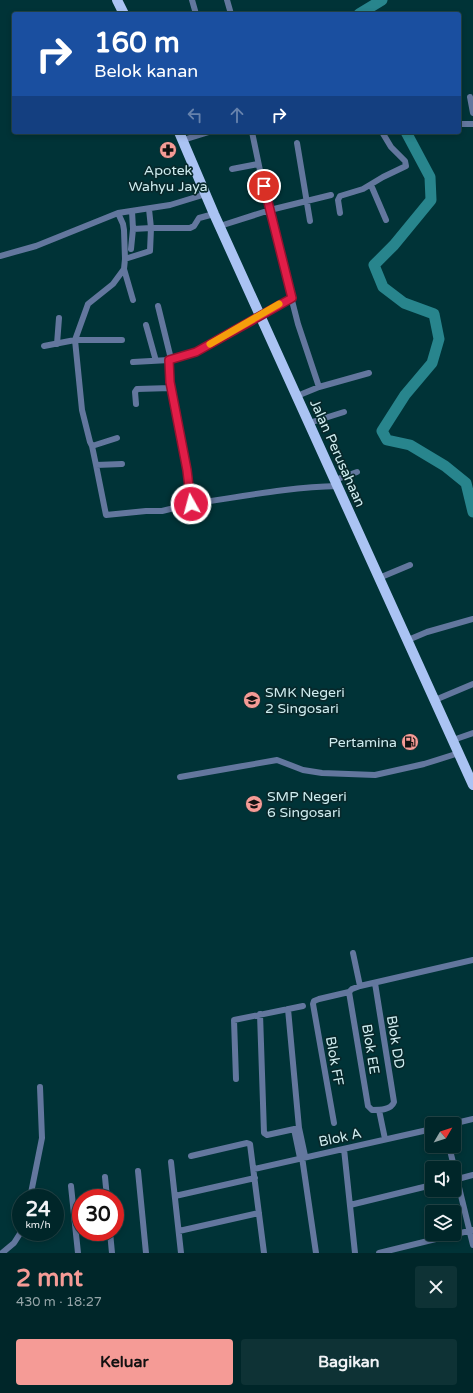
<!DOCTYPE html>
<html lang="id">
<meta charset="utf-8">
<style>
body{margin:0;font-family:"Varela Round",sans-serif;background:#0e3235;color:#f1f3f6;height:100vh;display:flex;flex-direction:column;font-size:15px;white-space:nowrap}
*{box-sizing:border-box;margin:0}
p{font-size:13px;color:#95a5a8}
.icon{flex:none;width:22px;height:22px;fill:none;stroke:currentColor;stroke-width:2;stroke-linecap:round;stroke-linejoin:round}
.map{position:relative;height:1253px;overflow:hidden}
.sheet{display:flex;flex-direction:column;background:#002629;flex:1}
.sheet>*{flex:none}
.top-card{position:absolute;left:12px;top:12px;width:449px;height:122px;border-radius:4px;box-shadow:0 2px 6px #0003,0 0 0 1px #224346;background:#1a4fa0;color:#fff;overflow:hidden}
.needle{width:26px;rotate:51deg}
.fabs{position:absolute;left:425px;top:1117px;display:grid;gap:8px}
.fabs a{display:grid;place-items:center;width:36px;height:36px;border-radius:4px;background:#002629;box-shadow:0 2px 6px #0003,0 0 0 1px #224346;font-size:20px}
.speed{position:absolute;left:12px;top:1189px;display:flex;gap:8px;font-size:20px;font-weight:700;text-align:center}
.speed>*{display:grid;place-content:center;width:52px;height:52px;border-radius:50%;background:#002629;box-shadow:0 2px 6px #0003,0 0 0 1px #224346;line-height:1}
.speed small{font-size:10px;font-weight:400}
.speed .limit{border:6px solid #d22;background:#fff;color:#111}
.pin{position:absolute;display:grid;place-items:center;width:34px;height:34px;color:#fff;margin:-17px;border:2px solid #fff;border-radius:50%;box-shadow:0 1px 4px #0007}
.me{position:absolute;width:44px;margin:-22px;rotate:353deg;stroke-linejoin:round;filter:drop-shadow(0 0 3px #0008)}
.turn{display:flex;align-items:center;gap:14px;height:84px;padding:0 16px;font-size:18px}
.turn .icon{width:52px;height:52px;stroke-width:2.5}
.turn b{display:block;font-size:28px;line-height:34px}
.lanes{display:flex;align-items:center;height:38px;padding:0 16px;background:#0003;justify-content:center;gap:20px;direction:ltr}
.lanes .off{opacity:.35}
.round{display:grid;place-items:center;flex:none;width:42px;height:42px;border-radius:4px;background:#0e3235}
.overview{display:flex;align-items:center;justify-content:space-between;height:68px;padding:0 16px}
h1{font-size:24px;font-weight:800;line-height:30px;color:#f59b96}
.button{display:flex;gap:8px;margin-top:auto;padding:8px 16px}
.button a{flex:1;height:46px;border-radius:4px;background:#f59b96;color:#111;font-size:16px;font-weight:800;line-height:46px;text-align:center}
.button a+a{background:#0e3235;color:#f1f3f6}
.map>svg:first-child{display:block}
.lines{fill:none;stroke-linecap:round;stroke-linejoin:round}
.river{stroke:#28858d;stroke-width:11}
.street{stroke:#63779e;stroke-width:6}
.primary{stroke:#aac3f3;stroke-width:10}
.route-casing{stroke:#92132f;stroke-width:10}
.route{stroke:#e11d48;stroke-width:7}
.slow{stroke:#f59e0b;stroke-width:7}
.labels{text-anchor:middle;stroke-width:3.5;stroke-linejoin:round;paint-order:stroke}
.poi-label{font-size:14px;fill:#cfecef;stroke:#07282b;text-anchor:start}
.street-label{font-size:14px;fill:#cfecef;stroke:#07282b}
</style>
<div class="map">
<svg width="473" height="1253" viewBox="0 0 473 1253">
<rect width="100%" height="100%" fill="#003337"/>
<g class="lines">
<path class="river" d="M359 14 382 0
M406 132 430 177 431 200 394 245 374 265 383 287 404 303 434 314 439 339 432 363 405 395 382 431 387 440 410 445 445 466 466 483 473 512"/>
<path class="street" d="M192 0 196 14
M227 0 231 14
M470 97 473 113
M459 124H473
M252 132 266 199 298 324 319 387 297 396
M183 140 209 132
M297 143 310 221
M232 169 258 164
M371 185 386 220
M132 211 133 229
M340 213 338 200 340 196 363 189 383 177 406 166 405 161 391 147 382 132
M220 226 270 210 331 195
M131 249 133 229 151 228 149 209
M0 256 36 246 118 213 170 205 206 194
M125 259 150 251 151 228H190L194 226 199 218 214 214
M124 269 133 300
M158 306 171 359
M146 325 156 361
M57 344 59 318
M44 346 75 340H122
M169 360 196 352 292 298
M319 387 369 373
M136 404 135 392 137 389 171 388
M309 423 344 412
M117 438 92 446 90 442 82 410 75 340 88 304 113 284 124 269 125 259 124 230 123 224 118 213
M92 446 96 465
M122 464 96 465 106 515 146 511H162L191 504 187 470 170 382 169 360 133 362
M335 480 357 472
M191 504C240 497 289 487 338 486
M379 578 410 565
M408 640 427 632 473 619
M435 700 473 684
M453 740 473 733
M180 777 277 760 303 770 322 773 375 775 424 764 459 753
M353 953 360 986
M349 992 368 1106 372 1110C380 1110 391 1110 394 1102L375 983
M288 1009 299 1128 305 1156
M260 1014 264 1133 267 1135 299 1128
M236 1079 234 1020 303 1006
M379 1110 385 1139
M334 1123 313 1004 314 1001 319 999 349 992 352 989 360 986 473 960
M452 1124 473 1119
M294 1129 300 1158
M449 1146 473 1245
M344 1149 355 1253
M191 1156 247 1143 250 1144 264 1253
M302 1157 316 1253
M171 1162 181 1253
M254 1169 432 1129
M138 1171 146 1253
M105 1177 107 1198
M454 1180 473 1175
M71 1186 78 1253
M175 1196 255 1178
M30 1198 42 1138 40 1087
M350 1205 432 1185
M179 1231 259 1213
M110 1232 112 1253
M2 1253 14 1243 21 1232
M379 1253 473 1230"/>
<path class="primary" d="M117 0 124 14
M179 132 214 214 473 785"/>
</g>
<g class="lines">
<g class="route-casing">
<path id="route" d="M191 504 187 470 170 382 169 360 196 352 292 298 264 186"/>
</g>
<use href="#route" class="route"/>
<path class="slow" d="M210 344 279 304"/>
</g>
<defs>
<g id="pharmacy-disc" transform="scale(0.9)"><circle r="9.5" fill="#f59b96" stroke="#07282b"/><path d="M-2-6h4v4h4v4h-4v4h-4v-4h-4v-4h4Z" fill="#111"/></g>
<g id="school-disc" transform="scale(0.9)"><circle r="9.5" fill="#f59b96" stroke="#07282b"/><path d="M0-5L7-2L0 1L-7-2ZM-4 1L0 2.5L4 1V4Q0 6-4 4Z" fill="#111"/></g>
<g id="fuel-disc" transform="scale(0.9)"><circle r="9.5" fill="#f59b96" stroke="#07282b"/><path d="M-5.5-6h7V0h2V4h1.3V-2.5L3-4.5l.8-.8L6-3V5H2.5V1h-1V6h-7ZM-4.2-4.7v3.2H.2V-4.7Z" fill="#111"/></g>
</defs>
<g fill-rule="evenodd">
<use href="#pharmacy-disc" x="168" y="150"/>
<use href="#school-disc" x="252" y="700"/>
<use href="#fuel-disc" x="410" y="742"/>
<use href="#school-disc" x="254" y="804"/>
</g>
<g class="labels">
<g class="poi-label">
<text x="168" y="175" text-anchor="middle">Apotek<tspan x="168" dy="16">Wahyu Jaya</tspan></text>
<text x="265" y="697">SMK Negeri<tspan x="265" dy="16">2 Singosari</tspan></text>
<text x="397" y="747" text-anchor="end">Pertamina</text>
<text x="267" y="801">SMP Negeri<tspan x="267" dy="16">6 Singosari</tspan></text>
</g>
<g class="street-label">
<text transform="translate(338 453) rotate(66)" y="5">Jalan Perusahaan</text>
<text transform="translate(396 1042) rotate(81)" y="5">Blok DD</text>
<text transform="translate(371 1049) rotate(81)" y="5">Blok EE</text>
<text transform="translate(335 1061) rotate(80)" y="5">Blok FF</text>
<text transform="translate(340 1137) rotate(-12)" y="5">Blok A</text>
</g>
</g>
</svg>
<div class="fabs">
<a><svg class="needle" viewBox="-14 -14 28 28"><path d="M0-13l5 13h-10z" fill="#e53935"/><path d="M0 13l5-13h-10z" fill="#95a5a8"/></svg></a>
<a><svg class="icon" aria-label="sound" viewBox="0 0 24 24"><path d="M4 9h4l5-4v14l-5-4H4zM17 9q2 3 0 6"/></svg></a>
<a><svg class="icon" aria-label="layers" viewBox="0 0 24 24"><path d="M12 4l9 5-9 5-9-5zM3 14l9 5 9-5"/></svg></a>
</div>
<div class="speed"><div>24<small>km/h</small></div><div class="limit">30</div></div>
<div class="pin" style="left:264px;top:186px;background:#d93025"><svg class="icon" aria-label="arrive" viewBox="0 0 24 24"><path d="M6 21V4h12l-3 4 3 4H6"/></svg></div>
<svg class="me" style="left:191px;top:504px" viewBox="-20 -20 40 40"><circle r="17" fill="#e11d48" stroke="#fff" stroke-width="3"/><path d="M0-11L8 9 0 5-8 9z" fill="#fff"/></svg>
<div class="top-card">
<div class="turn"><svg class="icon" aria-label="right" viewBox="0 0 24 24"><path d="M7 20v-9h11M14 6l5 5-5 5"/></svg><div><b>160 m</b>Belok kanan</div></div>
<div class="lanes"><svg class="icon off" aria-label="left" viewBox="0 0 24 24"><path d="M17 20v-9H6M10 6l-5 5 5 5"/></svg><svg class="icon off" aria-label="ahead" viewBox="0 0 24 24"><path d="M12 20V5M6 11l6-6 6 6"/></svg><svg class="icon" aria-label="right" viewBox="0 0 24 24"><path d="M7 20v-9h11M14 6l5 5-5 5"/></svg></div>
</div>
</div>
<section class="sheet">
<div class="overview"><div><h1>2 mnt</h1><p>430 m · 18:27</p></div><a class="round"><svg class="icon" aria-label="close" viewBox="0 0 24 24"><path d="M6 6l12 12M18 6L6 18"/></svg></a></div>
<div class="button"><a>Keluar</a><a>Bagikan</a></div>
</section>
